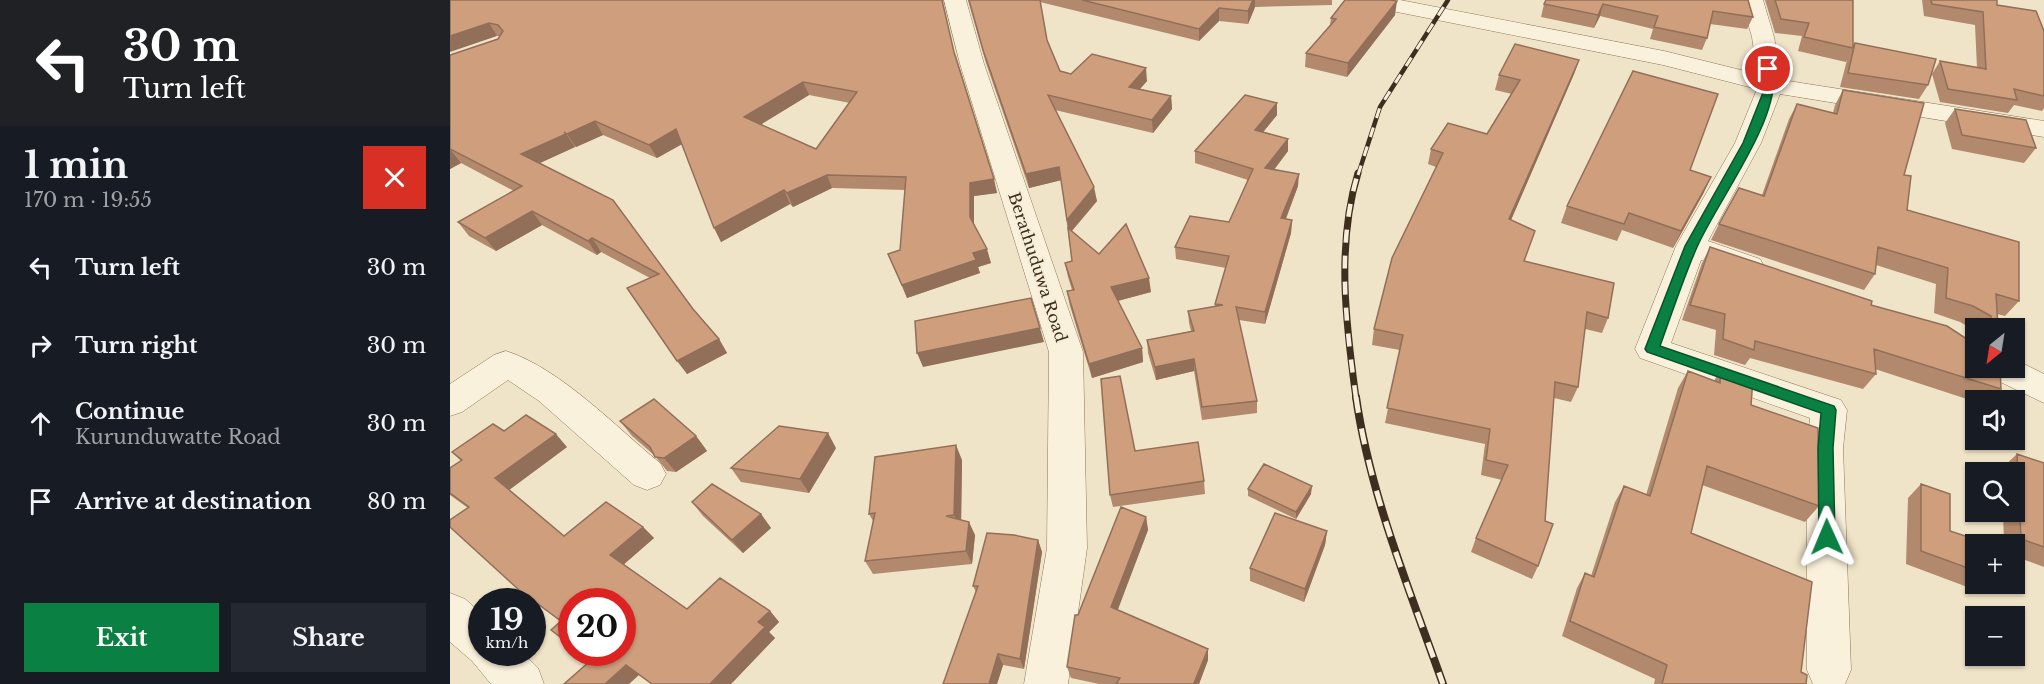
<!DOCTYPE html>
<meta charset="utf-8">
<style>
body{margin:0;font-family:"Libre Baskerville",serif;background:#242831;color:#f1f3f6;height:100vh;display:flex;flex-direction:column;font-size:22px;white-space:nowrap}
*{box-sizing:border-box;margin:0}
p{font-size:20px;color:#9ea1a6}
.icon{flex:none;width:33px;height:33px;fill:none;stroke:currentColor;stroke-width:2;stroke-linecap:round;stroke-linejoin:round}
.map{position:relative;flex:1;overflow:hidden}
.side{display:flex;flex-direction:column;background:#171b24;width:450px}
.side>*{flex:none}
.guide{background:#202124;color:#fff;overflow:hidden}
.needle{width:39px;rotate:210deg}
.tools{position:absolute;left:1515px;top:318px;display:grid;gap:12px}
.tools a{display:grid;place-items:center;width:60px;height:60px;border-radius:0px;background:#171b24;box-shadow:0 2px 4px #0004;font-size:30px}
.speed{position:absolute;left:18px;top:588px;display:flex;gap:12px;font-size:30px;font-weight:700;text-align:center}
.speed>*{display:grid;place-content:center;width:78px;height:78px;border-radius:50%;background:#171b24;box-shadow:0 2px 4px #0004;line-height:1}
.speed small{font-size:15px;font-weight:400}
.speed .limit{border:9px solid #d22;background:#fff;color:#111}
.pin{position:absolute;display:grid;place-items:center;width:51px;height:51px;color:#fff;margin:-26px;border:3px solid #fff;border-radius:50%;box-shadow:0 2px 6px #0007}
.me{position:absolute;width:66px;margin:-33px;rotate:359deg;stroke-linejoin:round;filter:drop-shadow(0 0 4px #0008)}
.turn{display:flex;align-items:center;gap:21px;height:126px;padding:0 24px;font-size:27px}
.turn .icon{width:78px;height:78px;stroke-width:2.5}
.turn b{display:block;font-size:42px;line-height:51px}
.round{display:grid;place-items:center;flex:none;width:63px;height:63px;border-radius:0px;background:#242831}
.headline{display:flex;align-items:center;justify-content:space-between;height:102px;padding:0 24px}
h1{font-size:36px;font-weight:700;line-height:45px}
.primary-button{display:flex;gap:12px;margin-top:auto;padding:12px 24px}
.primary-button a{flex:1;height:69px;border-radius:0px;background:#0b8043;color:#fff;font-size:24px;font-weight:700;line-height:69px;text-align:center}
.primary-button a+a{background:#242831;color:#f1f3f6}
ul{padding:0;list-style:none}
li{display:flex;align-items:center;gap:18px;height:78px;padding:0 24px}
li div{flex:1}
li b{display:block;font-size:22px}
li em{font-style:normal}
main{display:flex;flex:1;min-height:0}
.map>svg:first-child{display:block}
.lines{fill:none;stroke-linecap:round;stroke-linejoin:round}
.minor-casing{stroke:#8d765c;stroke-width:1}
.minor{fill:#faf1dc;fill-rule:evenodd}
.rail-far2-casing{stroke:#3d2e20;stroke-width:4.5}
.rail-far1-casing{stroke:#3d2e20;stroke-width:7}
.rail-casing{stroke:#3d2e20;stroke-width:8}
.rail-far2{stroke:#f7eed8;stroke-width:3;stroke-dasharray:10;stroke-linecap:butt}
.rail-far1{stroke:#f7eed8;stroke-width:4.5;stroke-dasharray:13;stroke-linecap:butt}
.rail{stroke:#f7eed8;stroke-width:5;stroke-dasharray:16;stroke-linecap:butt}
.wall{fill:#b2896c;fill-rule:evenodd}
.shaded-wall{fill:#916f58}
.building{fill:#cf9f7d;stroke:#916f58;stroke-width:1.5;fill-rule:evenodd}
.route{fill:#0b8043;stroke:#07532c;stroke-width:1.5}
.labels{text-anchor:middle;stroke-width:4.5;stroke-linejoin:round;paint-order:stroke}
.street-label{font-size:16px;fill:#3d2e20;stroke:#f7eed8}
</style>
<main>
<section class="side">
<div class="guide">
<div class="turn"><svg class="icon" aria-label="left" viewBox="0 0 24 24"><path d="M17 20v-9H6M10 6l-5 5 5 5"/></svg><div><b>30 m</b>Turn left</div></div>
</div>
<div class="headline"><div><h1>1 min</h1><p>170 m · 19:55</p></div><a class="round" style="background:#d93025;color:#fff"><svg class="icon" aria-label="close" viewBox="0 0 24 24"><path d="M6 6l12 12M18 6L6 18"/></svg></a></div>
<ul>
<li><svg class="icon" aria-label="left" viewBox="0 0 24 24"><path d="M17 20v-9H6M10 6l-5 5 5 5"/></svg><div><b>Turn left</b></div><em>30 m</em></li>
<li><svg class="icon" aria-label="right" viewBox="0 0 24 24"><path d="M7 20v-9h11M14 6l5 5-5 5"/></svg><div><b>Turn right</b></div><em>30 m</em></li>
<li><svg class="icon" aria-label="ahead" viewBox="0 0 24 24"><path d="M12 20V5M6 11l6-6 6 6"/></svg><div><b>Continue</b><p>Kurunduwatte Road</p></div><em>30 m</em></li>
<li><svg class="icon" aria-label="arrive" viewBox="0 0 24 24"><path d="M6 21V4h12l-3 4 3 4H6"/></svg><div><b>Arrive at destination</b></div><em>80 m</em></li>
</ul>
<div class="primary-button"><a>Exit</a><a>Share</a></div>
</section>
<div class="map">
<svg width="1594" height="684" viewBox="0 0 1594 684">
<rect width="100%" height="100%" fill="#f0e4c8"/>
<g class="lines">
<g class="minor-casing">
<path id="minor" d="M494 0H516L534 64 633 352 637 548 618 684H574L597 548 599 352 510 64Z
M906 0H950L1214 51 1307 74 1302 37 1291 0H1313L1324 37 1332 80 1594 121V137L1330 94 1311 143 1258 241 1310 259 1314 266 1310 273 1299 276 1251 260 1221 343 1391 400 1397 410 1393 448 1401 670 1395 684H1363L1357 670V448L1360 418 1190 358 1185 349 1226 246 1285 143 1307 89 1213 65 917 6 910 4Z
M56 351C110 368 166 427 210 463L216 474 210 485 197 490 184 485 89 401 58 380 12 412 0 416V384L44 355Z
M1564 359 1594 374V403L1540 377 1535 368H1564Z
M0 593 15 599 32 614V652H72L88 668 94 684H41L22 661 0 642Z"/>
</g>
<use href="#minor" class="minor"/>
<g class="rail-far2-casing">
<path id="rail-far2" d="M908 175 930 107 998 0"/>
</g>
<g class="rail-far1-casing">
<path id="rail-far1" d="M906 398C896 325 886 245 908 173"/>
</g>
<g class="rail-casing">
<path id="rail" d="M906 397C920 495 960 591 993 684"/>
</g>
<use href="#rail-far2" class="rail-far2"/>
<use href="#rail-far1" class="rail-far1"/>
<use href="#rail" class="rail"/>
</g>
<path class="wall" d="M0 0 506 56 547 193 524 196V225L541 263 528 267 530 273 457 298 438 254 450 250 455 190 382 188 343 207 340 204 271 242 232 144 207 158 153 135 126 147 123 145 125 147 90 163 163 200 243 309 269 339 277 353 237 374 200 278 151 252 147 255 92 225 46 251 19 236 8 222 64 191 11 163 0 169V55L48 39 50 36H47ZM359 95 400 103 366 149 310 125Z
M518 0H882V5L805 7 798 24 769 21 749 41 590 2 597 40 610 71 621 74 697 81 690 89 721 96 722 109 703 133 605 110 647 201 622 231 649 254 701 292 668 301 692 348 693 362 642 378 620 306 617 291 622 290 618 277 615 263 622 261 611 180 579 188 536 63Z
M1298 0 1303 17 1297 29 1260 24 1257 38 1252 50 1200 39 1203 29 1150 16 1144 28 1091 17 1094 4Z
M1315 0H1403V46L1405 43 1478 85 1469 99 1390 87 1397 60 1396 62 1348 51 1352 36 1325 33Z
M1472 0H1547V5L1594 31V108L1592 111 1564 105 1558 113 1490 102 1482 74 1490 61 1527 68 1525 25 1474 16Z
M945 15 897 77 855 67 856 53 880 25 881 18Z
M1129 60 1124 74 1061 220 1075 261 1158 318 1152 333 1135 329 1128 387 1121 402 1104 398 1088 566 1082 579 1021 552 1026 538 1052 480 1031 475 1035 444 935 423 950 350 922 345 924 329 986 167 978 164 981 149 1037 134 1062 94 1045 90 1049 75Z
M1393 90 1454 175 1457 210 1569 301 1555 316 1547 314 1548 328H1526V331L1510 322 1484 313 1486 284 1426 265 1425 274 1414 290 1261 240 1269 224 1312 195 1339 119 1347 104 1383 113 1385 105Z
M827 103V115L813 132 838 139V151L824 170 848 186 836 219 842 220 841 233 815 324 789 320 807 401V413L752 420 744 371 706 380 698 353 697 340 741 331 739 323 738 311 765 306V304L776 268 726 259 725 247 779 222 798 180 745 163V151Z
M1505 109 1586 148 1574 163 1502 149 1495 123Z
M1240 170 1261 177 1253 194 1223 248 1172 230 1167 241 1111 223 1117 206Z
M1260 247 1421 305 1551 389 1540 400H1526V402L1425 369 1426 374 1413 389 1300 358 1295 365 1264 355 1266 330 1232 320 1252 263Z
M1271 368 1301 405 1369 506 1355 522 1252 485 1241 533 1351 672 1356 684H1204L1205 679 1112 636 1127 588 1135 573 1141 576 1165 502 1174 486 1196 495 1228 388 1238 371 1264 381Z
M170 421 246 436 257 451 226 472 217 471 204 455 182 436Z
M54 431 117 447 59 490 114 536 193 527 204 538 174 564 237 609 320 611 329 622 319 632 325 638 281 684H201L189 675 140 661 111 622 69 590 18 508 0 495V468L11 461 2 452Z
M386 448 359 493 291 482 281 468Z
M685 451 754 481 755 494 663 507 660 495Z
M1567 454 1594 463V567L1564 556V544H1554L1553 512H1564V472H1552V468Z
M512 460 511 520 525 535 522 564 423 574 415 561 423 521 419 514Z
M1471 484 1500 531 1526 544V584H1538L1528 591 1456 564 1458 498Z
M798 489 861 494 846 519 798 496Z
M242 502 311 514 321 528 293 553 253 516Z
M696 517 698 530 667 610 758 649V660L749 684H649L621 678 617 667 628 615Z
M877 531 875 545 854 602 800 581V568Z
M588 540 592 552 574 669 553 665 547 684 526 592 523 586Z"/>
<path class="shaded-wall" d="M803 0H805V7L798 24V11Z
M947 1 945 15 897 77 898 63Z
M1153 4 1150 16 1144 28 1148 15Z
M769 8V21L749 41V29Z
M39 23 47 36 0 52V36Z
M1129 60 1124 74 1055 234 1059 219Z
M696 68 697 81 680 100 679 87Z
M353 82 359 95 300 131 294 117Z
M721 96 722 109 703 133 702 120Z
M827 103V115L805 142V130Z
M145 121 153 135 126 147 117 134Z
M226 129 234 143 207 158 199 145Z
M116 134 125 147 81 167 71 154Z
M838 139V151L815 181V168Z
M0 149 11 163 0 169Z
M609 167 612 180 579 188 576 174Z
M849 174 848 186 831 231V218Z
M377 175 382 188 343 207 337 193Z
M1261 177 1253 194 1223 248 1231 231Z
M544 179 547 193 524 196V231L520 217V183Z
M644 187 647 201 619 234 617 220Z
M334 190 340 204 271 242 264 228Z
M82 211 92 225 46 251 35 238Z
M842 220 841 233 815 324V312Z
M142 238 151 252 147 255 138 241Z
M537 249 541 263 528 267 530 273 457 298 452 285 523 253Z
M699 278 701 292 663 302 661 287Z
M590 328 594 342 473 367 467 353Z
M269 339 277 353 237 374 227 361Z
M692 348 693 362 642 378 639 364Z
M744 359V371L706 380 705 367Z
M378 433 386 448 359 493 350 479Z
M106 434 117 447 59 490 45 478Z
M246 436 257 451 226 472 214 458Z
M506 445 512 460 511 529 504 515Z
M862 486 861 494 846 519V512Z
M311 514 321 528 293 553 282 540Z
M696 517 698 530 664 620 661 607Z
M519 522 525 535 522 564 516 551Z
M193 527 204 538 172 566 160 555Z
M877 531 875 545 854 602 855 589Z
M588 540 592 552 574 669 570 659Z
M320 611 329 622 319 632 325 638 281 684H260L308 622Z
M758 649V660L749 684H744Z
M548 654 553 665 547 684H539Z
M176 665 189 675 179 684H155Z"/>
<path class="building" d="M0 0H492L504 52 544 179 520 183V217L537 249 523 253 526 260 452 285 438 254 450 250 456 177 377 175 337 193 334 190 264 228 226 129 199 145 145 121 117 134 114 132 116 134 71 154 163 200 243 309 269 339 227 361 177 288 209 274 142 238 138 241 82 211 35 238 8 222 72 186 0 149V55L48 39 53 31 48 25 39 23 0 36ZM353 82 407 92 366 149 294 117Z
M519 0H590L597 40 610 71 621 74 642 54 696 68 679 87 721 96 702 120 598 95 644 187 617 220 609 167 576 174 533 50Z
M632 0H803L798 11 769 8 749 29Z
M895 0H940L947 1 898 63 856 53 886 19 881 18Z
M1096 0H1298L1303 17 1263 11 1257 38 1204 27 1208 16 1153 4 1148 15 1094 4Z
M1325 0H1403V48L1354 37 1359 23 1331 19Z
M1481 0H1547V5L1586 11 1594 31V96L1564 89 1567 100 1498 89 1490 61 1536 69 1533 12 1482 4Z
M1405 43 1486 59 1478 85 1398 73Z
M1065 44 1129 60 1059 219 1085 231 1074 261 1164 283 1158 318 1137 312 1128 387 1105 382 1095 521 1103 524 1088 566 1026 538 1058 465 1036 460 1040 429 937 408 953 335 924 329 942 258 993 153 981 149 998 123 1037 134 1070 80 1049 75Z
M1183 71 1268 94 1240 170 1261 177 1231 231 1179 213 1174 224 1117 206Z
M1393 90 1474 103 1454 175 1461 176 1457 210 1569 242V301L1546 294 1548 328H1541V316L1523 306 1496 298 1498 268 1428 247 1425 274 1269 224 1289 188 1314 196 1347 104 1387 114Z
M795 95 827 103 805 130 838 139 815 168 849 174 831 218 842 220 815 312 786 307 807 401 752 407 744 359 705 367 697 340 744 331 738 311 773 305 765 304 779 256 725 247 740 216 779 222 803 169 745 151Z
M1505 109 1576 120 1586 148 1512 135Z
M676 224 699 278 661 287 692 348 639 364 617 291 624 290 615 263 622 261 618 228 649 254Z
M1260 247 1422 301 1421 305 1497 326 1526 345V368H1550L1551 389 1424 349 1426 374 1305 341 1304 350 1273 339 1275 314 1240 305Z
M581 298 590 328 467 353 465 321Z
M1271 368 1303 379 1301 405 1368 428 1369 506 1257 466 1241 533 1362 582 1351 672 1357 675 1356 684H1212L1217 665 1120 621 1135 573 1144 577 1174 486 1200 496 1238 371 1270 383Z
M670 376 685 451 748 442 754 481 660 495 651 379Z
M204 399 246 436 214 458 205 457 200 447 170 421Z
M76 415 106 434 45 478 114 536 156 502 193 527 160 555 237 609 270 578 320 611 308 622 315 627 260 684H202L176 665 155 684H114L140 661 130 652H172V602H122V646L101 630 111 621 69 590 0 527V520L19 507 0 493V468L12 460 2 452 43 424 54 431Z
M329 426 378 433 350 479 281 468Z
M506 445 504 515 496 516 519 522 516 551 415 561 425 513 419 514 425 457Z
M1567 454 1594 463V547L1571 539Z
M814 464 862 486 846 512 798 489Z
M262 484 311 514 282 540 242 502Z
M1471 484 1500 494V531L1539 544H1526V571L1471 551Z
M671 507 696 517 661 607 758 649 744 683 745 684H666L670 678 617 667 625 615H628Z
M825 513 877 531 855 589 800 568Z
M537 533 564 535 588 540 570 659 548 654 539 684H493L528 586H523Z"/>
<path class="route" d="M1315 67 1323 69C1332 118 1267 201 1247 247 1233 279 1222 313 1210 346L1384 406 1386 410 1383 448 1385 537 1383 542 1377 544 1371 542 1369 537 1368 448 1371 413 1197 352 1195 349 1235 246 1293 143 1316 85Z"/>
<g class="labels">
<g class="street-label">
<text transform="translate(588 267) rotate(72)" y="6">Berathuduwa Road</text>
</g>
</g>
</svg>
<div class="tools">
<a><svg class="needle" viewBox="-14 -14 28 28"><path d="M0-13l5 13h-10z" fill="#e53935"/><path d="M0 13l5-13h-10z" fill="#9ea1a6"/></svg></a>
<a><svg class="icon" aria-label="sound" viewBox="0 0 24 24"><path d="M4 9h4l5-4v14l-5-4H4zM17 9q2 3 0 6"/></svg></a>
<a><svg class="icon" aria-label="search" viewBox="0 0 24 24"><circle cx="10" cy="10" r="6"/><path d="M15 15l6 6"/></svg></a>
<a>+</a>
<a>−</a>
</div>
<div class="speed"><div>19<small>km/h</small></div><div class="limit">20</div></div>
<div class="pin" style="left:1318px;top:69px;background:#d93025"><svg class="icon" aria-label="arrive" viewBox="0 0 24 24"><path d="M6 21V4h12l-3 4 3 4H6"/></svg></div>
<svg class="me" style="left:1377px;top:537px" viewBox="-20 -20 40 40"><path d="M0-17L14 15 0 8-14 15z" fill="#0b8043" stroke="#fff" stroke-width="4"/></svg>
</div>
</main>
